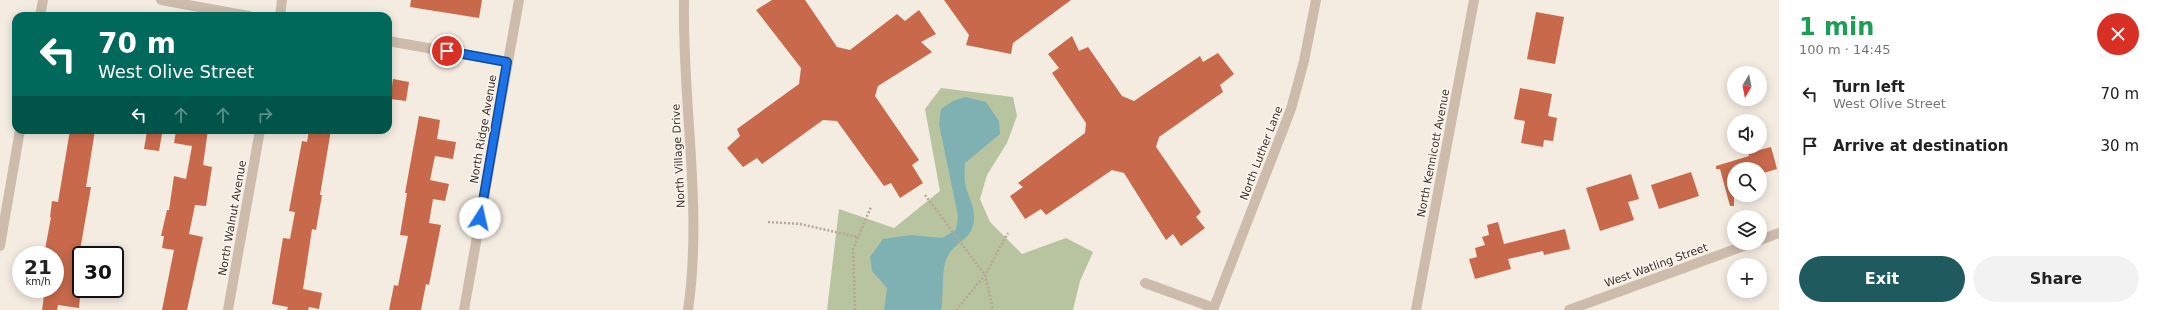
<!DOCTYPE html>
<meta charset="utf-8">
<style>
body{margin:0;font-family:"DejaVu Sans",sans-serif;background:#f2f2f2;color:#222;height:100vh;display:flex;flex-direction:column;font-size:15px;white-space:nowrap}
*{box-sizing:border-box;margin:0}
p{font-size:13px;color:#767676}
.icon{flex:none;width:22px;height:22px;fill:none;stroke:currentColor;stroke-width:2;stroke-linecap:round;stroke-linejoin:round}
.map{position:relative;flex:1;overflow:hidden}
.details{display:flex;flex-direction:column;background:#fff;width:380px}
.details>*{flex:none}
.guide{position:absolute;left:12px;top:12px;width:380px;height:122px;border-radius:12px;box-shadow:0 2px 10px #0003;background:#00695c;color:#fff;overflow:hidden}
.needle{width:26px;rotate:190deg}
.controls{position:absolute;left:1727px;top:66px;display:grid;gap:8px}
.controls a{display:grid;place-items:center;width:40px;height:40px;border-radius:50%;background:#fff;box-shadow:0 2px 10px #0003;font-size:20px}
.speed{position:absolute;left:12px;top:246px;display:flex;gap:8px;font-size:20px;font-weight:700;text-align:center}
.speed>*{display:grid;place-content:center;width:52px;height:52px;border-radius:50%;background:#fff;box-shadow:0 2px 10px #0003;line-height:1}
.speed small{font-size:10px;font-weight:400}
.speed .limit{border:2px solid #111;border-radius:6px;background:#fff;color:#111}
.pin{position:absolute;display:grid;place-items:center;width:34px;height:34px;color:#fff;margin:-17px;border:2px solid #fff;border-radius:50%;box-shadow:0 1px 4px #0007}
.me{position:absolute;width:44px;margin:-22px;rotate:10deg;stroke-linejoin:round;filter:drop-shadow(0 0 3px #0008)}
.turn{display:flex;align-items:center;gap:14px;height:84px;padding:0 20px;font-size:18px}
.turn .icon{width:52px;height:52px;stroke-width:2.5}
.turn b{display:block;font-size:28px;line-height:34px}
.lanes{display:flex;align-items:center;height:38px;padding:0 20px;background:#0003;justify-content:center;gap:20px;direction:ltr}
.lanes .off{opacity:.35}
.round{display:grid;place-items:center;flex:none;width:42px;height:42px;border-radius:21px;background:#f2f2f2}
.head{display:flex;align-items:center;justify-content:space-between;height:68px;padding:0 20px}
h1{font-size:24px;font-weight:800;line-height:30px;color:#1e9e55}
.primary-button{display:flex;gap:8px;margin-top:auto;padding:8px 20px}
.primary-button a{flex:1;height:46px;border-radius:24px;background:#1f5a5e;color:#fff;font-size:16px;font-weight:800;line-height:46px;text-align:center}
.primary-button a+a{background:#f2f2f2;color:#222}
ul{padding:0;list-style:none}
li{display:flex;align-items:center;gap:12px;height:52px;padding:0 20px}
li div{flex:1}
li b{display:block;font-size:15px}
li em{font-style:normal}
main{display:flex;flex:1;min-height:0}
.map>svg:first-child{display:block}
.green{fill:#b8c4a0}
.water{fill:#7fb0b2}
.building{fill:#c8694b}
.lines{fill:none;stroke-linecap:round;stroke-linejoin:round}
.path{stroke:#b9a596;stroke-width:2.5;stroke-dasharray:2 2;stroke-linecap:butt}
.minor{stroke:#cdbbac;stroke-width:10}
.route-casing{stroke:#114b97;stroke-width:10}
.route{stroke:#1a73e8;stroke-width:7}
.labels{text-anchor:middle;stroke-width:3;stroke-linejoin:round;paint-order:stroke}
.street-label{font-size:11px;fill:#3b302b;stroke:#fbf5ee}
</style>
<main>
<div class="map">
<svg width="1779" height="310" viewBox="0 0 1779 310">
<rect width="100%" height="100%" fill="#f4ebe1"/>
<path class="green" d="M941 88 1013 97 1017 116 1007 143 987 175 980 199 990 222 1022 254 1066 238 1093 252 1080 281 1073 310H827L839 209 894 228 940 191 925 109Z"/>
<path class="water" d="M965 97 986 102 999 121 1000 134 965 163C965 169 964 176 965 182 967 196 975 205 974 220 972 238 961 239 951 251 939 265 945 294 941 310H884L887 288 872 271 870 257 883 239 911 235 942 238 956 230 958 216 939 124 941 109 953 101Z"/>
<path class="building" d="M411 0H482L479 18 410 7Z
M772 0H805L837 47 850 50 897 14 905 21 919 10 936 34 921 42 932 52 878 86 875 96 919 160 912 165 923 183 900 198 891 183 884 186 837 121 823 120 762 164 757 158 743 167 727 148 740 136 737 129 799 84 801 68 756 10Z
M944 0H1071L1013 43 1011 54 966 45 969 35Z
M1536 12 1564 17 1555 64 1527 59Z
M1072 36 1079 51 1088 47 1122 96 1134 101 1200 56 1203 62 1218 53 1234 74 1220 85 1223 92 1159 137 1156 147 1201 212 1196 217 1205 228 1181 246 1173 234 1166 240 1124 173 1112 170 1046 215 1041 209 1025 219 1010 196 1023 187 1018 183 1085 133 1086 123 1052 73 1059 68 1048 54Z
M393 79 409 82 406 101 390 99Z
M1520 88 1552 94 1548 116 1557 118 1553 141 1544 140 1543 147 1521 143 1525 121 1514 119Z
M419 116 440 120 437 139 456 142 453 159 435 156 430 180 449 184 445 201 433 199 429 223 441 225 429 285 426 284 421 310H389L394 285 398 286 408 236 400 235 407 193H405Z
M70 130H95L86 187H91L74 285 81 286 79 308 58 305 57 310H42L45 289H55V255H44L51 217H50L52 201 58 202Z
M184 130H208L203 165 212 167 206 206 195 205 189 234 203 237 187 310H162L174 250 162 248 164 236H161L167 210H169L174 176 186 179 192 146 174 143 176 131 184 132Z
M309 130H331L320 195H322L316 230 312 229 303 289 322 293 319 309 309 307 308 310H287L288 307 272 304 283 238 290 239 295 212 289 211 302 141 307 142Z
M147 131 162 134 159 151 144 149Z
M1771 147 1777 169 1760 174V169H1734V206H1730L1720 169H1716V166L1749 156 1748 153Z
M1691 172 1699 196 1659 209 1651 185Z
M1631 174 1639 199 1628 202 1634 220 1600 231 1586 188Z
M1498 222 1504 244 1565 229 1570 249 1544 255 1543 251 1508 259 1511 269 1475 279 1469 259 1477 257 1475 248 1485 245 1482 237 1489 235 1487 225Z"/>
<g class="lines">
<path class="path" d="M925 195 985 275 993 310
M768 222 800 224 858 237
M855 310 853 249 871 207
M956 310 985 275 1008 233"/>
<path class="minor" d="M161 0 249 16
M684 0C682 103 703 207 688 310
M40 16 43 0
M280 16 282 0
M388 41 507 62
M1760 240 1779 233
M0 246 20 130
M1145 283 1214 308
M228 310 260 130
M464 310 519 0
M1213 310 1291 109 1304 61 1316 0
M1416 310 1474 0
M1569 310 1752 243"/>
</g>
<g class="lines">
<g class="route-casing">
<path id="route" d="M447 51 507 62 480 218"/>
</g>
<use href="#route" class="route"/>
</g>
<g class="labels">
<g class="street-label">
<text transform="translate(483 129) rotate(-80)" y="4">North Ridge Avenue</text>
<text transform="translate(1261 153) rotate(-69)" y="4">North Luther Lane</text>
<text transform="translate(1433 153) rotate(-79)" y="4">North Kennicott Avenue</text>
<text transform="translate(678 156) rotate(-93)" y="4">North Village Drive</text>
<text transform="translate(232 218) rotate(-80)" y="4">North Walnut Avenue</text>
<text transform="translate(1656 265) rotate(-20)" y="4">West Watling Street</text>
</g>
</g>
</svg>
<div class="controls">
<a><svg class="needle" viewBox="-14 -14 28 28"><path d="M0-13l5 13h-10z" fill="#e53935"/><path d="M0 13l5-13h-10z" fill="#767676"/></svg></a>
<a><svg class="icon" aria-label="sound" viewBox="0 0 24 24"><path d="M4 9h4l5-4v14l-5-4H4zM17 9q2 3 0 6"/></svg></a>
<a><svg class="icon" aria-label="search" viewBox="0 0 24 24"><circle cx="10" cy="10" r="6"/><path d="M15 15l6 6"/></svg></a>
<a><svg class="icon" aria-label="layers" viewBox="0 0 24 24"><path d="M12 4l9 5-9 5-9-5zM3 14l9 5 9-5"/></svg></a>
<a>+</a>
</div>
<div class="speed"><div>21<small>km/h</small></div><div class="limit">30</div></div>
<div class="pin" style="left:447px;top:51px;background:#d93025"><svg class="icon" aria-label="arrive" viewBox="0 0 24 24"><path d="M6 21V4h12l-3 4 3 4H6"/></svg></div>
<svg class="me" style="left:480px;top:218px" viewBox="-20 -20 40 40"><circle r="19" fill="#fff"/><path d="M0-13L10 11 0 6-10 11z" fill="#1a73e8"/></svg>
<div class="guide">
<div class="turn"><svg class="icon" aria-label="left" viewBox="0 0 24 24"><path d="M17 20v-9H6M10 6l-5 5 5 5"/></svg><div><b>70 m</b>West Olive Street</div></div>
<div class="lanes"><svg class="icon" aria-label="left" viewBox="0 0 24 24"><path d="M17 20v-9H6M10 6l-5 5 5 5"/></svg><svg class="icon off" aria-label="ahead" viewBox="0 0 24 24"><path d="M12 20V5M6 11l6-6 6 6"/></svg><svg class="icon off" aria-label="ahead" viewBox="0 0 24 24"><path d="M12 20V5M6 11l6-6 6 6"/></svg><svg class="icon off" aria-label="right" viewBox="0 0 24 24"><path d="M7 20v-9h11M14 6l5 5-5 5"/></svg></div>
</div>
</div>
<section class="details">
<div class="head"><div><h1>1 min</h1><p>100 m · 14:45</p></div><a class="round" style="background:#d93025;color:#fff"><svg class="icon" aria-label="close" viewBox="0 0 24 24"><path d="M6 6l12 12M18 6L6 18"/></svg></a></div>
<ul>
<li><svg class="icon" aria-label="left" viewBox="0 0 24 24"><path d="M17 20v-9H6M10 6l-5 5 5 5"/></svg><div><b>Turn left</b><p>West Olive Street</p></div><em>70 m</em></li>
<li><svg class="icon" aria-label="arrive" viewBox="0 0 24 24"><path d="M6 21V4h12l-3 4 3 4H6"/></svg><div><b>Arrive at destination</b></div><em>30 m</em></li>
</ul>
<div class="primary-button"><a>Exit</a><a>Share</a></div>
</section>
</main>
